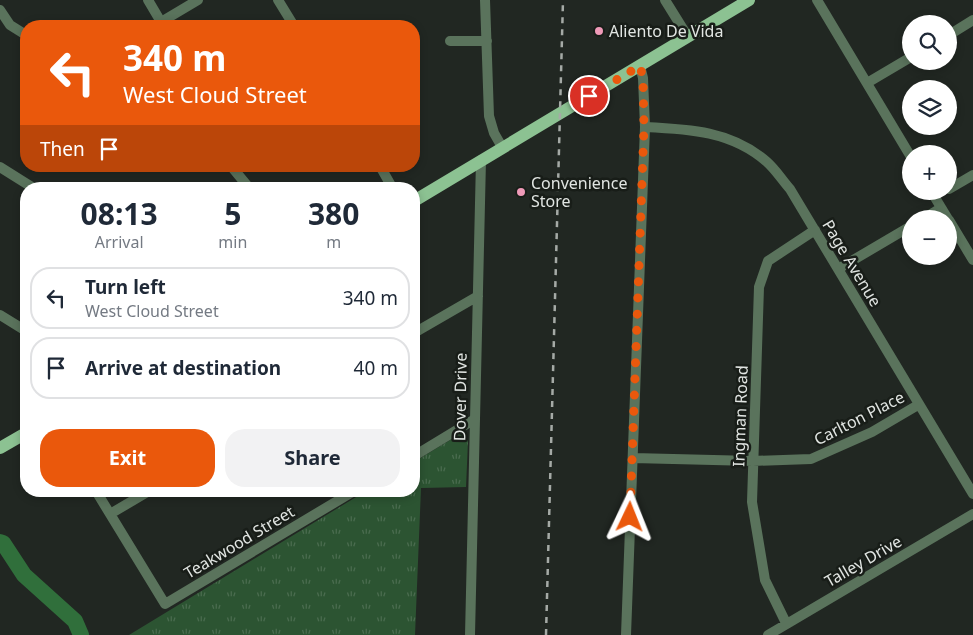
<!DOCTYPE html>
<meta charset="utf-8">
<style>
body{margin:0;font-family:"Noto Sans",sans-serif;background:#f2f2f3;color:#1f2937;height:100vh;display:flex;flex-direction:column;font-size:19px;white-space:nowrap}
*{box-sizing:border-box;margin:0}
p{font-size:16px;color:#747a83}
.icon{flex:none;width:28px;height:28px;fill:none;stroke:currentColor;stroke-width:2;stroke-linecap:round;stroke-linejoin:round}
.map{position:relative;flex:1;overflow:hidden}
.sheet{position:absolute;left:20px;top:182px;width:400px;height:315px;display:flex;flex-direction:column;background:#fff;border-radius:20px;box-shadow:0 2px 8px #0003}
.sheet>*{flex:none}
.hud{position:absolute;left:20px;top:20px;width:400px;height:152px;border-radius:20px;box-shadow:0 2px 8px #0003;background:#ea580c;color:#fff;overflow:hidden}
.fabs{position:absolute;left:902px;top:15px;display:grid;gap:10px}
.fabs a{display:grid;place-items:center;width:55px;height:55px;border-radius:50%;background:#fff;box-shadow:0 2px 8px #0003;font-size:25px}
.pin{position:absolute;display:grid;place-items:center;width:42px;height:42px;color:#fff;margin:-21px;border:2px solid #fff;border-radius:50%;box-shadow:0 1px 5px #0007}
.me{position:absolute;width:55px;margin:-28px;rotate:2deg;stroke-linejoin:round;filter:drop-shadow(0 0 4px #0008)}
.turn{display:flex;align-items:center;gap:18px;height:105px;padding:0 20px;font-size:22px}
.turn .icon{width:65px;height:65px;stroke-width:2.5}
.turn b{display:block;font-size:35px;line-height:42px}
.then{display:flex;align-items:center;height:48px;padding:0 20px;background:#0003;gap:10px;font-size:19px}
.eta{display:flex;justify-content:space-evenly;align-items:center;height:85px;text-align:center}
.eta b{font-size:30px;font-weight:700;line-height:35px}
.button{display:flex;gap:10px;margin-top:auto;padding:10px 20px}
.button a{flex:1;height:58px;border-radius:20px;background:#ea580c;color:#fff;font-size:20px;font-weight:700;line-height:58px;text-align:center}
.button a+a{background:#f2f2f3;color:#1f2937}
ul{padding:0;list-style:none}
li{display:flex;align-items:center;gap:15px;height:62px;margin:0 10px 8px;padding:0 10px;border:2px solid #e0e1e3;border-radius:20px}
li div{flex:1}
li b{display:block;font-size:19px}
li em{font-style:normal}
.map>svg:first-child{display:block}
.grass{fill:url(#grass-tufts)}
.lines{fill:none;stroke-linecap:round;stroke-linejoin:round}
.river{stroke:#306f3b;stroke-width:16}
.minor{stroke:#5a735c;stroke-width:10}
.major{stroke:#8cc292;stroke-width:12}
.rail{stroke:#a5aaa6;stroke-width:2.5;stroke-dasharray:6 6;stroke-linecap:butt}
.route{stroke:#ea580c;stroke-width:9;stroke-dasharray:0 16.2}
.poi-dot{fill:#ef9ab8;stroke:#181d18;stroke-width:2}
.labels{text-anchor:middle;stroke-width:5;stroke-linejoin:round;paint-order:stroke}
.poi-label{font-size:16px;fill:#e1e5e2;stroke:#181d18;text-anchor:start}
.street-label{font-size:16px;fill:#e1e5e2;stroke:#181d18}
</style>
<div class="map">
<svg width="973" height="635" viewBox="0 0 973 635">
<defs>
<pattern id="grass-tufts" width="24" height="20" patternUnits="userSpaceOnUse" patternTransform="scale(1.25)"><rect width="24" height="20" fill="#2c5432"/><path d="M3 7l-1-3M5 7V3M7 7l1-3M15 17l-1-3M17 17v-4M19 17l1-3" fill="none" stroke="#4a6c4f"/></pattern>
</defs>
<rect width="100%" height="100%" fill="#212722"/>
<path class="grass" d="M460 434 465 436 468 441 466 487 421 488 415 635H129L366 491H414V462Z"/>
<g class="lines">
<path class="river" d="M0 542 3 543 24 575 75 621 81 635"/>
<path class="minor" d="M148 0 161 22
M278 0 294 26
M485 0 489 116 494 133 502 147
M665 0 688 37
M817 0 911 157
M0 10 10 25 26 35
M159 26 161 22 198 0
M949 35 973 20
M450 41H487
M867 83 911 57
M645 127C689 129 732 131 767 162 776 170 782 180 790 189L973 494
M231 166 250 189
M380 166 393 189
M0 167 35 189
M949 189 973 175
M931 191 948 219
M923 219 941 208
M949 220 973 260
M838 269 911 226
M0 315 26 331
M414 333 478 296
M414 456 475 419
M633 458 753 461 811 459 872 432 918 405
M96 491 165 604 354 491
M110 514 149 491
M786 623 765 580 752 502 759 287 768 261 815 230
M470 635 481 160
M626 635 645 127 643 78 640 66
M768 635 973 514"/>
<path class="major" d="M414 201 749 0
M0 448 26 433"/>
<path class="rail" d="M546 635 563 0"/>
</g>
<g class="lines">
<path class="route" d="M589 96 640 66 643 78 644 127 630 517"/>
</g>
<g class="poi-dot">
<circle cx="599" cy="31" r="5"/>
<circle cx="521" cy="192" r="5"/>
</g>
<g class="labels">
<g class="poi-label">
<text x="609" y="37">Aliento De Vida</text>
<text x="531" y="189">Convenience<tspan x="531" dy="18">Store</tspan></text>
</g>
<g class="street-label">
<text transform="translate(852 263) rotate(59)" y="6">Page Avenue</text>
<text transform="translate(460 397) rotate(-89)" y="6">Dover Drive</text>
<text transform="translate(740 416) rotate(-88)" y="6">Ingman Road</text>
<text transform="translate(859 418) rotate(-27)" y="6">Carlton Place</text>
<text transform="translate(239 542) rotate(-31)" y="6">Teakwood Street</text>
<text transform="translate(863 561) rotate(-30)" y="6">Talley Drive</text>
</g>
</g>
</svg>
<div class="fabs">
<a><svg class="icon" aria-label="search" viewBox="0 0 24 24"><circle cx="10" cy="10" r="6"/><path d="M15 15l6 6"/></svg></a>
<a><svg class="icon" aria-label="layers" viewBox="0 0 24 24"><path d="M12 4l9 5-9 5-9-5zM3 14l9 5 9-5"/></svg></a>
<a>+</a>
<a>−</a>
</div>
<div class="pin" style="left:589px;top:96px;background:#d93025"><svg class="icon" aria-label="arrive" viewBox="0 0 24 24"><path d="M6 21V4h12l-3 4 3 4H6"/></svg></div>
<svg class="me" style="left:630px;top:517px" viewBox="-20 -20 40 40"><path d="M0-17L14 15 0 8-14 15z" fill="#ea580c" stroke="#fff" stroke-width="4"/></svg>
<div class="hud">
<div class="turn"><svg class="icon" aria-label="left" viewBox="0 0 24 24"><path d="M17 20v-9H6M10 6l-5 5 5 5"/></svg><div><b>340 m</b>West Cloud Street</div></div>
<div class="then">Then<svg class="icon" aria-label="arrive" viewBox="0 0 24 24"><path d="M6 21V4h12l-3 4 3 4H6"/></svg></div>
</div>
<section class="sheet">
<div class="eta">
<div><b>08:13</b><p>Arrival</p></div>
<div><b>5</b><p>min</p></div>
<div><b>380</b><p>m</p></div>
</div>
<ul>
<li><svg class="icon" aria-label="left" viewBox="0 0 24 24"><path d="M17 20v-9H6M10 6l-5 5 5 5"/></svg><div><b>Turn left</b><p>West Cloud Street</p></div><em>340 m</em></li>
<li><svg class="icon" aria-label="arrive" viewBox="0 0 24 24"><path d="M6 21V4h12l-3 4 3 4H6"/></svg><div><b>Arrive at destination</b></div><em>40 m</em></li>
</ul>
<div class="button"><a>Exit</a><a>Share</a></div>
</section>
</div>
